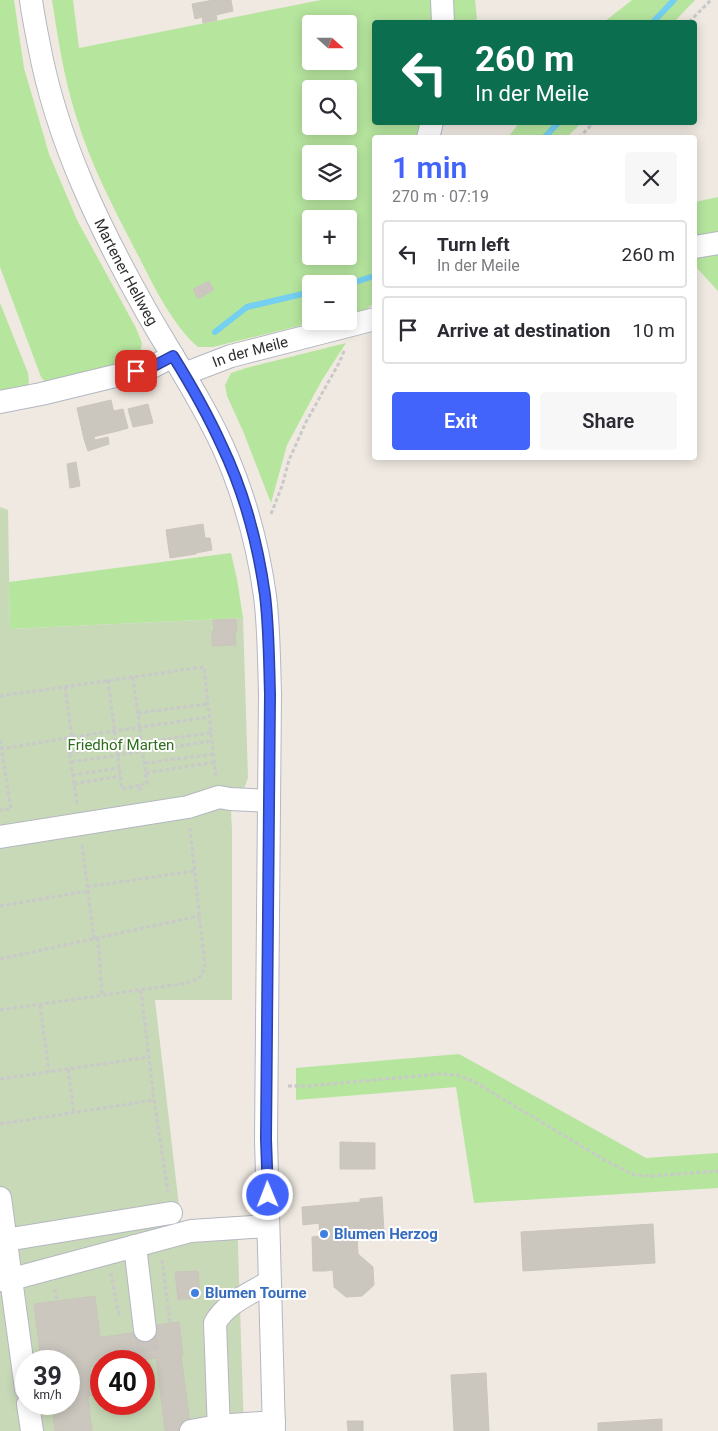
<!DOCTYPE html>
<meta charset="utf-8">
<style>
body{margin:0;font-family:Roboto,sans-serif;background:#f7f7f7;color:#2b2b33;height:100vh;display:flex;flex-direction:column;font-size:19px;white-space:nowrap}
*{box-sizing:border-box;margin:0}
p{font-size:16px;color:#7c7c81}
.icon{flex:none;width:28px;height:28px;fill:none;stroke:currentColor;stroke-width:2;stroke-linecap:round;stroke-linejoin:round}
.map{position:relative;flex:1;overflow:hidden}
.details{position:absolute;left:372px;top:135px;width:325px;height:325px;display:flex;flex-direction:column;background:#fff;border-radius:5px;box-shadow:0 2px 12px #0003}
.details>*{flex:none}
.guide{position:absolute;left:372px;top:20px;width:325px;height:105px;border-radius:5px;box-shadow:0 2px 12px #0003;background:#0b6e4f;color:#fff;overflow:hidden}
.needle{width:32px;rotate:111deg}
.tools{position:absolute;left:302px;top:15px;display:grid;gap:10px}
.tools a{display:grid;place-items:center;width:55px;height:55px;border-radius:5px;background:#fff;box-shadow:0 2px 12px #0003;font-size:25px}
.speed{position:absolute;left:15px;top:1350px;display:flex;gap:10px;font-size:25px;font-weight:700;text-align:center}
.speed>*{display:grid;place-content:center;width:65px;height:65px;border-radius:50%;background:#fff;box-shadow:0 2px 12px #0003;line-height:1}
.speed small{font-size:12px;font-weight:400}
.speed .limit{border:8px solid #d22;background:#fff;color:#111}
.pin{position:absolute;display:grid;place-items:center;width:42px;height:42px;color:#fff;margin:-21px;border-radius:10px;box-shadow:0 2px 8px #0006}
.me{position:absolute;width:55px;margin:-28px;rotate:359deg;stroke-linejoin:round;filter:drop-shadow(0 0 4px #0008)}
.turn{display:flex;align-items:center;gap:18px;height:105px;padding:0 20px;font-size:22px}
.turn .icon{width:65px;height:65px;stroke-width:2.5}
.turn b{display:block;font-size:35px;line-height:42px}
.round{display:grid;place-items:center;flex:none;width:52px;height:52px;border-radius:5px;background:#f7f7f7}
.summary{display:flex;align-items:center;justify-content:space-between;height:85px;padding:0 20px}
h1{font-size:30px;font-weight:600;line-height:38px;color:#4264fb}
.cta{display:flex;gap:10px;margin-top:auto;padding:10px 20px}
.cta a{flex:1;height:58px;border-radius:5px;background:#4264fb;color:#fff;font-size:20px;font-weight:600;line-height:58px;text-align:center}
.cta a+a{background:#f7f7f7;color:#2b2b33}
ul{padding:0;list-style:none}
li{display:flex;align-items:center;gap:15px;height:68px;margin:0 10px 8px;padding:0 10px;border:2px solid #e1e1e2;border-radius:5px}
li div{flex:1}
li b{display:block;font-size:19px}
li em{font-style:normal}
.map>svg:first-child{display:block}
.green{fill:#b6e59e;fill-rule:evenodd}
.cemetery{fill:#c8d9b8;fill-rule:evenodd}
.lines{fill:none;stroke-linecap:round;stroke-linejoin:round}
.stream{stroke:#75cff0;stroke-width:6}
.building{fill:#cbc7bf;stroke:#cbc5ba}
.minor-tunnel{stroke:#c8c4bd;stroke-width:22;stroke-dasharray:22 11;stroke-linecap:butt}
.minor-casing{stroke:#b4b7c1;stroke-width:24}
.path{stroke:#c9c9c9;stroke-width:3;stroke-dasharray:4 2.5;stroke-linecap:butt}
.minor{stroke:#fff;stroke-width:22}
.route-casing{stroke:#2b41a3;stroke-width:12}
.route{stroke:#4264fb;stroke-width:9}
.shop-dot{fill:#3f7fe0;stroke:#fff;stroke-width:2}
.labels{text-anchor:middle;stroke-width:4;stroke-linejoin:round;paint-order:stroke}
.street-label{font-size:15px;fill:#2e2e2e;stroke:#fff}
.park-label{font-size:15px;fill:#2c6e1b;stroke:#fff}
.shop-label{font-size:15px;font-weight:bold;fill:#366cbe;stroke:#fff;text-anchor:start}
</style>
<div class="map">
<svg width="718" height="1431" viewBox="0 0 718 1431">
<rect width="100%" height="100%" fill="#efe9e1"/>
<path class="green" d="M0 0H14L24 68 49 154 77 220 136 328 142 343 139 357 128 368 47 384 41 377 0 267Z
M52 0H73L79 48 321 0H432L434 22H375V122L423 123 419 137 375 138V302L366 310 349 314V284H311V321H319L213 347H198C174 327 154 287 140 259 116 213 91 166 76 116 64 78 58 39 52 0ZM311 24H349V61H311ZM311 89H349V126H311ZM311 154H349V191H311ZM311 219H349V256H311Z
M446 0H475L477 19 473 22H449Z
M632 0H695L674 22H604Z
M520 122H581V123L567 137H508Z
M718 197V291L695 266V202Z
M0 303 28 373 29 383 25 389 0 392Z
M346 343 322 380 287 445 271 503 243 431 227 396 225 385 231 373 246 368Z
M231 553 237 579 243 618 10 629 9 582Z
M459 1054 646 1158 718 1153V1188L474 1203 456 1087 296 1100V1068Z"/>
<path class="cemetery" d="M0 507 8 510 10 629 243 618 248 778 244 789 230 795 232 829V1000H155L181 1223 237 1216 244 1431H0ZM26 1361H69V1404H26ZM101 1361H144V1404H101Z"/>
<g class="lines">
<path class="stream" d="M653 22 674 0
M544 138 559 122
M349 284 371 277
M215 332 247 307 311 292"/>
</g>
<path class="building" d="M213 0H231L233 11 216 15 217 20 203 23 202 17 195 19 192 4Z
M209 281 214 290 198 299 193 289Z
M111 400 118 431 84 439 77 408Z
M148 404 153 423 133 427 128 409Z
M123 409 128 428 118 431 114 411Z
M94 437 95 440 108 437 109 444 88 451 84 439Z
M76 462 80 486 70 488 67 464Z
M203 524 205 538H210L212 550 196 553V554L170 558 166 530Z
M236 619 237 631 235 632V630L214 631 213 620Z
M235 630 236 645 212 646V631Z
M340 1142 375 1143V1169H340Z
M382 1197 384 1232 357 1234 358 1254 373 1267 374 1285 362 1296 346 1297 334 1287 333 1270 325 1271H313L312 1237 320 1236 319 1223 303 1225 302 1207 360 1202V1199Z
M653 1224 655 1263 523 1271 521 1232Z
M198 1271 200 1298 178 1300 175 1272Z
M95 1296 100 1337 86 1339 94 1395 88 1396 92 1431H55L52 1404H69V1361H41L34 1304Z
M179 1322 183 1355 132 1361H101V1365L90 1367 86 1339 149 1331 148 1326Z
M181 1355 191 1431H165L156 1358Z
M486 1373 489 1431H454L451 1375Z
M662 1419V1431H598V1423Z
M347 1421H363V1431H348Z"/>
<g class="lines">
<path class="minor-tunnel" d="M145 1330 149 1359"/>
<g class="minor-casing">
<g id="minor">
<path id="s1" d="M31 0C33 15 36 30 39 45 57 142 101 231 149 316 174 359 202 401 223 447 244 494 258 546 265 596 269 628 269 661 270 694L266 1139 274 1431"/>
<path d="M442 0 443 22"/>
<path d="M428 138 432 122"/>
<path d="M695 247 718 243"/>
<path id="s2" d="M184 374 231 356 375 319"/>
<path d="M0 402 41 394 152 367 173 356"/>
<path d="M0 837 188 807 219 797 230 799 269 801"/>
<path d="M0 1198 26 1389"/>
<path d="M0 1241 171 1213"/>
<path d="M135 1246 145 1330"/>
<path d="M0 1280 12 1279 191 1231 268 1226"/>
<path d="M28 1404 32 1431"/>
<path d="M191 1431 218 1426 274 1422"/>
<path d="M219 1431 215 1323C226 1303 250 1294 269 1282"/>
</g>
</g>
<path class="path" d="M689 22 711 0
M579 138 594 122
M271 514 282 486 289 460 306 422 339 363 345 349
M133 677 147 784 140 785V794
M108 680 122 789 140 785
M65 687 72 737
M0 696 204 667 216 777
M138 713 208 704
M67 738 209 717
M0 740 11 809 0 810
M142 742 211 733
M0 749 67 738 77 804
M69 753 117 746
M71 762 212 741
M145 763 214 754
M146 773 215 762
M72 775 120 768
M74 784 121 776
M82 845 94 939
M87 887 194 871
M0 906 88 891
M98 938 102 995
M0 959 199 916
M141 990 154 1100 168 1192
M40 1005 49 1072
M0 1010 187 983 199 978 205 968 190 828
M68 1069 74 1113
M0 1079 149 1057
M288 1086H308L440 1074 457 1075 473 1081 608 1162 635 1175 653 1176 718 1171
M0 1124 154 1100
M162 1260 170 1323
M111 1273 119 1316
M55 1289 57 1301
M92 1385 101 1383"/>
<use href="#minor" class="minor"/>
</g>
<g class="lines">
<g class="route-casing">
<path id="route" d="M136 371 152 367 173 356C191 385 208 415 222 446 244 492 258 545 265 595 269 628 269 661 270 694L266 1139 268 1195"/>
</g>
<use href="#route" class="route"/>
</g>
<g class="shop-dot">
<circle cx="324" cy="1234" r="5"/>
<circle cx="195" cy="1293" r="5"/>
</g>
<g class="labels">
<g class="street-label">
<text dy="5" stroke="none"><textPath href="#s1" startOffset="290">Martener Hellweg</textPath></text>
<text dy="5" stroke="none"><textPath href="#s2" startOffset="70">In der Meile</textPath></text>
</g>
<g class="park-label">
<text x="121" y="750">Friedhof Marten</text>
</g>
<g class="shop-label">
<text x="334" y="1239">Blumen Herzog</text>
<text x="205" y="1298">Blumen Tourne</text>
</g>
</g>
</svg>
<div class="tools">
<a><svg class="needle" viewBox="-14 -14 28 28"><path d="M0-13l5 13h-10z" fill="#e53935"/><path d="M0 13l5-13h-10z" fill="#7c7c81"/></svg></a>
<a><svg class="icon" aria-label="search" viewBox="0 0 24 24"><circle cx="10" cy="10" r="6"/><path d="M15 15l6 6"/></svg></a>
<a><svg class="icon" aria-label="layers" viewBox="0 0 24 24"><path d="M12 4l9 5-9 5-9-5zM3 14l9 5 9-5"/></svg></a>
<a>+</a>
<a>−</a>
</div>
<div class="speed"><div>39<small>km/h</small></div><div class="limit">40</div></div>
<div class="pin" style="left:136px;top:371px;background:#d93025"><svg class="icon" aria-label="arrive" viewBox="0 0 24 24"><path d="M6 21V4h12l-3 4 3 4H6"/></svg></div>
<svg class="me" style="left:268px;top:1195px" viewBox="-20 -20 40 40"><circle r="17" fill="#4264fb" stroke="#fff" stroke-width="3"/><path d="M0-11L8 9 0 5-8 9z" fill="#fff"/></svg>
<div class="guide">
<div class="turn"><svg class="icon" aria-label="left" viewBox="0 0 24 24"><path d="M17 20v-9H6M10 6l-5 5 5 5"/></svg><div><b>260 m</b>In der Meile</div></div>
</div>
<section class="details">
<div class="summary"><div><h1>1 min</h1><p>270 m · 07:19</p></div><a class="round"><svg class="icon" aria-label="close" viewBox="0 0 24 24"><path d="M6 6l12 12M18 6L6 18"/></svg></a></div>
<ul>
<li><svg class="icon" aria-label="left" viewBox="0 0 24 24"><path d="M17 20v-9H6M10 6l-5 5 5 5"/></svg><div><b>Turn left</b><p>In der Meile</p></div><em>260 m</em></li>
<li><svg class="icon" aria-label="arrive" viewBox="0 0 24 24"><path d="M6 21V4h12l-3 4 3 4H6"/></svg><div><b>Arrive at destination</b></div><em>10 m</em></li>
</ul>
<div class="cta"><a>Exit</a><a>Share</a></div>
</section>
</div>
